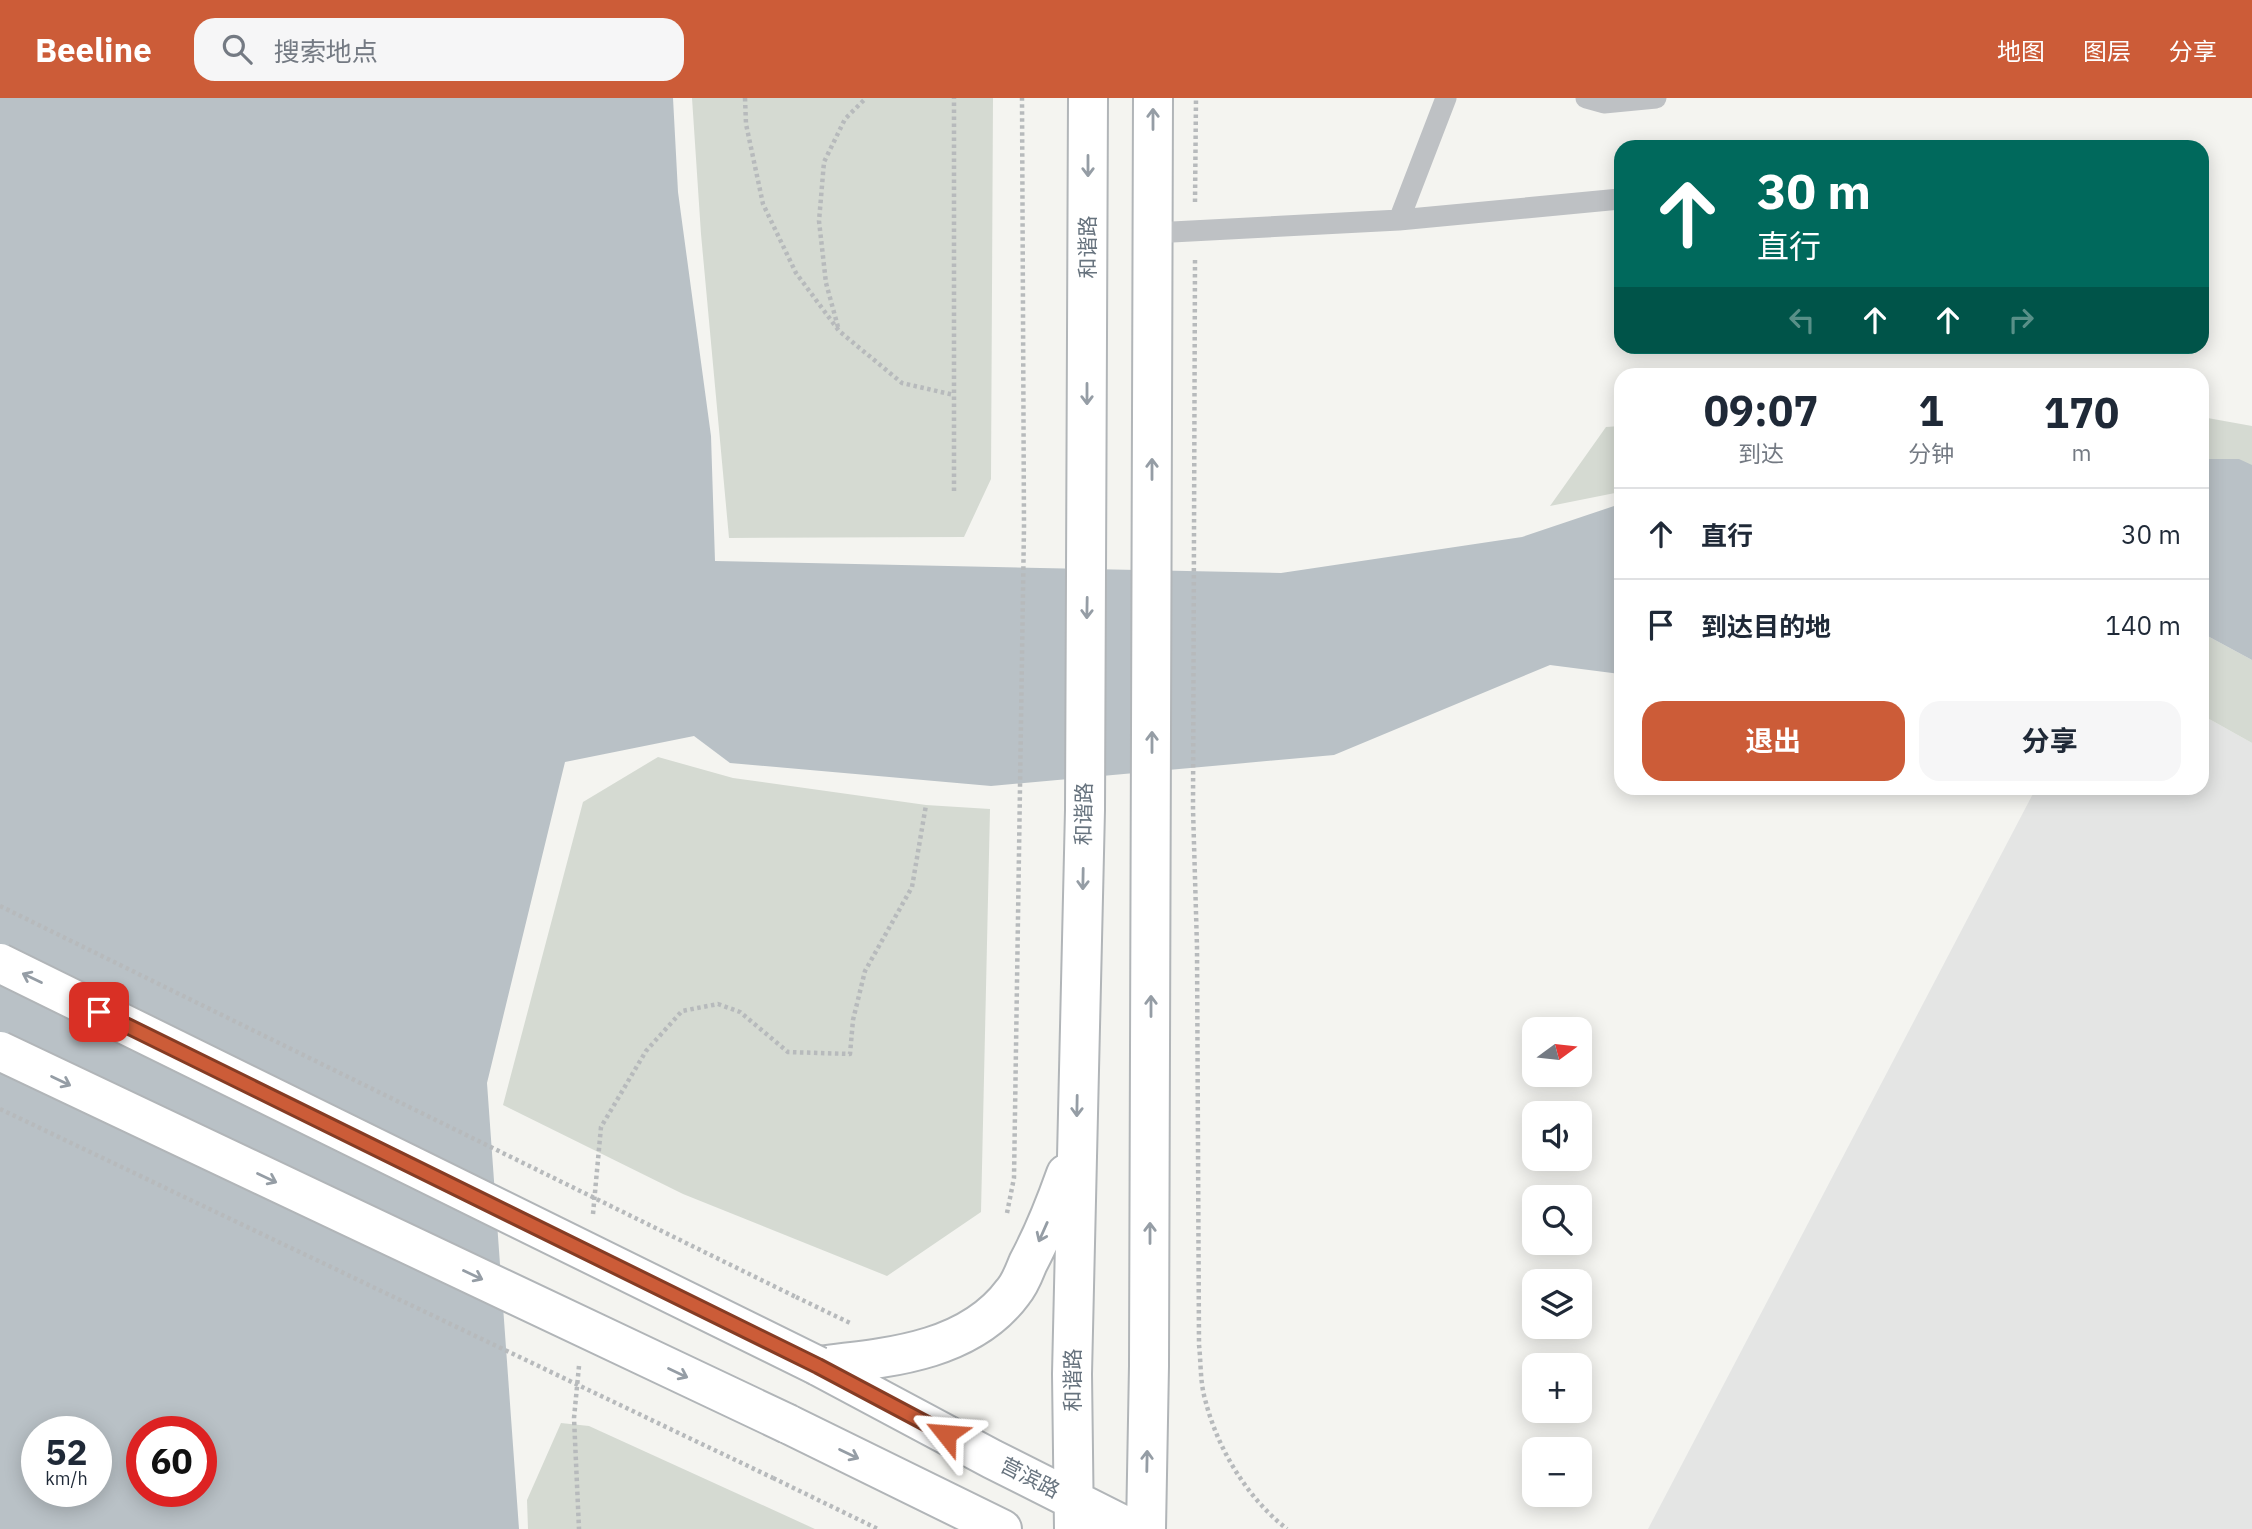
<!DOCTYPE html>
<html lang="zh">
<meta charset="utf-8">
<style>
body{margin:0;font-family:"IBM Plex Sans","Noto Sans SC",sans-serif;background:#f6f6f7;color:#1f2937;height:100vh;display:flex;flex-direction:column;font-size:26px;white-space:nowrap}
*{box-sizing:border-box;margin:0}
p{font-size:23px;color:#747a83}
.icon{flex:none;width:38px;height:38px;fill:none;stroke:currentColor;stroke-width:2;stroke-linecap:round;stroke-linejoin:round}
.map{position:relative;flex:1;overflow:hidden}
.side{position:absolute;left:1614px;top:270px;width:595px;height:427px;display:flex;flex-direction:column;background:#fff;border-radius:21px;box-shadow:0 4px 18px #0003}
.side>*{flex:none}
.hud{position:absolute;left:1614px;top:42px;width:595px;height:214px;border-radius:21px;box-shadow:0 4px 18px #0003;background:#00695c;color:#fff;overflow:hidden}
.needle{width:46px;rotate:75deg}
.buttons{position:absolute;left:1522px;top:919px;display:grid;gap:14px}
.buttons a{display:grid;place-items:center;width:70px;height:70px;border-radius:14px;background:#fff;box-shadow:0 4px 18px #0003;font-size:35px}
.speed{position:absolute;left:21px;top:1318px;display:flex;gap:14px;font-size:35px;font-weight:700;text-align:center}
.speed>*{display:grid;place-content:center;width:91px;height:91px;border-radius:50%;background:#fff;box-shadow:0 4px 18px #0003;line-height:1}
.speed small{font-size:18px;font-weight:400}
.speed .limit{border:10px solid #d22;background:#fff;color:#111}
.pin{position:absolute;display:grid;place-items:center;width:60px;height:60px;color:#fff;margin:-30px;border-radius:14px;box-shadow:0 4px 10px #0006}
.me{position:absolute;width:77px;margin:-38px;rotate:298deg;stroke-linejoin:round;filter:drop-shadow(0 0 5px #0008)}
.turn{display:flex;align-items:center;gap:24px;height:147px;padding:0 28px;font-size:32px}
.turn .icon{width:91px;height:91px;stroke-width:2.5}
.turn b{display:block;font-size:49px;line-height:60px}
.lanes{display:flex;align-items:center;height:66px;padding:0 28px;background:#0003;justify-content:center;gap:35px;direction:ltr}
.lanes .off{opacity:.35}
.eta{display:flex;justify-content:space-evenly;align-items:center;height:119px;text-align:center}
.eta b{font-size:42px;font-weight:700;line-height:49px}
.button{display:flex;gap:14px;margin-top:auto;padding:14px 28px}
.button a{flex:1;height:80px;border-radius:21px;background:#cc5c38;color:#fff;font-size:28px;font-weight:700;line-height:80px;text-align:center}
.button a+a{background:#f6f6f7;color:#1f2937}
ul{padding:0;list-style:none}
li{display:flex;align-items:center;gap:21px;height:91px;padding:0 28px;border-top:2px solid #e0e1e3}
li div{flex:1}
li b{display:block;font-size:26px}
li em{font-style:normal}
header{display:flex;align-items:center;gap:42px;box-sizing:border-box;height:98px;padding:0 35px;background:#cc5c38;color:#fff}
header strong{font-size:33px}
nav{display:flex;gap:38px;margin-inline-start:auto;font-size:24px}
.search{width:490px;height:63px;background:#f6f6f7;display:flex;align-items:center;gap:18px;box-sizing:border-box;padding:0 24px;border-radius:21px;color:#747a83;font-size:26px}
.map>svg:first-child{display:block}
.built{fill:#e4e5e4}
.green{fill:#d5dad2}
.water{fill:#b9c1c6;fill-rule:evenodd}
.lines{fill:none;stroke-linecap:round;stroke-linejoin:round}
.primary-casing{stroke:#b1b5b8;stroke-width:42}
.path{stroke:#b7babc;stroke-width:4.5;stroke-dasharray:3.5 3.5;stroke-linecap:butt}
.service{stroke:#bec1c4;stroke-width:21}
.primary{stroke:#fff;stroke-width:38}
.primary-bridge-casing{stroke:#b1b5b8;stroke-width:42;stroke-linecap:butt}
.path-bridge{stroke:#b7babc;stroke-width:4.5;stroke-dasharray:3.5 3.5;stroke-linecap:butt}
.primary-bridge{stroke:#fff;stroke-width:38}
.oneway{stroke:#959da5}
.route-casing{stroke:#853c24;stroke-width:18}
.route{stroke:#cc5c38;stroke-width:12}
.labels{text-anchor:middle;stroke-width:7;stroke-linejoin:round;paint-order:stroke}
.street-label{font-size:21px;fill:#67737e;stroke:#fff}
</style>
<header>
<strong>Beeline</strong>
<div class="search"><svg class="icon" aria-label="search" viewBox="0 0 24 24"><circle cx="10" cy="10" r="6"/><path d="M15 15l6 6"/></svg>搜索地点</div>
<nav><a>地图</a><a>图层</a><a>分享</a></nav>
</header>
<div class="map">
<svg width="2252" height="1431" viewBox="0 0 2252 1431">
<rect width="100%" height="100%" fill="#f4f4f0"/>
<path class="built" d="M2202 617 2252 645V1431H1648L2036 690H2202Z"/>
<path class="green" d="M692 0H993L991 381 964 439 729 440 701 136Z
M2202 319 2252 328V371L2202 363Z
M1620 328V394L1550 408 1606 329Z
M2202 535 2252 562V645L2202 617Z
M658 659 733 680 926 707 990 711 981 1114 887 1178 683 1096 503 1007 583 704Z
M561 1325 589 1328 815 1431H528L527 1402Z"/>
<path class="water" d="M0 0H673L678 94 711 338 715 463 1281 475 1522 439 1620 406V576L1550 567 1334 657 991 688 730 665 694 638 565 664 487 985 519 1431H0ZM37 1334H96V1393H37ZM142 1334H201V1393H142Z
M2202 361H2239L2252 367V562L2202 535Z"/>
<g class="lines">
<g class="primary-casing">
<path id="primary" d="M818 1268C887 1260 969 1254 1013 1194 1020 1186 1024 1175 1028 1165 1043 1137 1055 1107 1066 1076
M818 1268 992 1361 1131 1431
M788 1326 1002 1431
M1074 1431 1072 1276 1085 712 1088 0
M1146 1431 1149 1268 1153 0"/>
</g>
<path class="path" d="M745 0 746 26 763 106 796 175 839 233 902 285 954 297
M1195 104 1196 0
M1195 162 1193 711 1197 849 1199 1247C1201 1264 1200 1284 1205 1301 1217 1350 1247 1400 1287 1431
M838 229 826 185 819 123 824 64 845 21 866 0
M954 393V0
M1007 1115 1014 1080 1024 429 1022 0
M593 1116 601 1029 646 953 682 913 718 906 740 914 788 954 850 956 853 922 865 873 912 789 926 707
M796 1199 850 1225
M579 1268 574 1320 579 1431
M773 1380 878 1431"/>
<path class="service" d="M1586 0 1604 5 1656 0
M1399 122 1446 0
M1153 135 1399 122 1620 101"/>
<use href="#primary" class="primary"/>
<g class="primary-bridge-casing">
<path id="primary-bridge" d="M0 865 818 1268
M0 953 788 1326"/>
</g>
<path class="path-bridge" d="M0 808 796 1199
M0 1011 773 1380"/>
<use href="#primary-bridge" class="primary-bridge"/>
</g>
<defs><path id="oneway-shaft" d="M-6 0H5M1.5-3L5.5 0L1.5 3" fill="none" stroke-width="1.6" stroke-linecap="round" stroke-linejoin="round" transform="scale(1.75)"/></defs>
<g class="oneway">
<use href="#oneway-shaft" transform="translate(1153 21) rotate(-90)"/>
<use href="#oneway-shaft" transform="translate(1088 68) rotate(90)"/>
<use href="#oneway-shaft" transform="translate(1087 296) rotate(90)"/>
<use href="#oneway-shaft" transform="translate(1152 371) rotate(-90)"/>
<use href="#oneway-shaft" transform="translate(1087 510) rotate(91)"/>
<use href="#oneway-shaft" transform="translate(1152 644) rotate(-90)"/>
<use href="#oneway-shaft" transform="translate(1083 781) rotate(91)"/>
<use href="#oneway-shaft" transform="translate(32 880) rotate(-154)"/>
<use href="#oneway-shaft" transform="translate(1151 908) rotate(-90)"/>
<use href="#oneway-shaft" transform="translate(61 983) rotate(26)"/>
<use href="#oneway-shaft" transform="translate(1077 1008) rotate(91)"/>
<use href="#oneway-shaft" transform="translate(267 1080) rotate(25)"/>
<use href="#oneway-shaft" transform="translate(1043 1134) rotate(114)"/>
<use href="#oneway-shaft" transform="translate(1150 1135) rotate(-90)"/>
<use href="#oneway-shaft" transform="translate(473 1177) rotate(25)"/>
<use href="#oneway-shaft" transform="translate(678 1275) rotate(25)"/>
<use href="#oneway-shaft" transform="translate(849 1356) rotate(26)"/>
<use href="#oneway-shaft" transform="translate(1147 1363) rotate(-89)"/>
</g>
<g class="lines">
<g class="route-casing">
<path id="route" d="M99 914 818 1268 946 1336"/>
</g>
<use href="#route" class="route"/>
</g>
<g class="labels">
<g class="street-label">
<text transform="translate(1088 149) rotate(-90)" y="7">和谐路</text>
<text transform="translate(1084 716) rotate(-89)" y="7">和谐路</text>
<text transform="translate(1073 1282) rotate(-90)" y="7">和谐路</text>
<text transform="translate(1030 1380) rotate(27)" y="7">营滨路</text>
</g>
</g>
</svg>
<div class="buttons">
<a><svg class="needle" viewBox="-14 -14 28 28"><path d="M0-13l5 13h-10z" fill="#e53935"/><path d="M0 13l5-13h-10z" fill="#747a83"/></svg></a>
<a><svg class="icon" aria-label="sound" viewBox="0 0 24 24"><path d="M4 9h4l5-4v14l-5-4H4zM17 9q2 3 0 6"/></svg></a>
<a><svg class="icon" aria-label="search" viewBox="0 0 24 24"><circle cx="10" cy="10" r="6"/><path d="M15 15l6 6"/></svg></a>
<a><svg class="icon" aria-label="layers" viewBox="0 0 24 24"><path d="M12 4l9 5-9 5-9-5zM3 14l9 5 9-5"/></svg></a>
<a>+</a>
<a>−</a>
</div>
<div class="speed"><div>52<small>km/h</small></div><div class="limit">60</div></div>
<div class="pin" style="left:99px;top:914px;background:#d93025"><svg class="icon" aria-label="arrive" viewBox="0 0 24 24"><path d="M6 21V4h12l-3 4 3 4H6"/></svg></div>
<svg class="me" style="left:946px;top:1336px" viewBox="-20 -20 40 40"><path d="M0-17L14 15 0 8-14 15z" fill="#cc5c38" stroke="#fff" stroke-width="4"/></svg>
<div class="hud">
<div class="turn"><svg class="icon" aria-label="ahead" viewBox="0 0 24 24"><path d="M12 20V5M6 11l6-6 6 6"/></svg><div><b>30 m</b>直行</div></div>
<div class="lanes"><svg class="icon off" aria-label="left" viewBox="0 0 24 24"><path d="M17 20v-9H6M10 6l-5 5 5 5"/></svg><svg class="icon" aria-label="ahead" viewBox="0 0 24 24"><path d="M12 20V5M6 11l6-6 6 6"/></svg><svg class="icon" aria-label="ahead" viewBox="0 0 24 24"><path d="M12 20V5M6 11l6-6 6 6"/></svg><svg class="icon off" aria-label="right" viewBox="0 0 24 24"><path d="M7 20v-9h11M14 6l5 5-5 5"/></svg></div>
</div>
<section class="side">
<div class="eta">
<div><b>09:07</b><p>到达</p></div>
<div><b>1</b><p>分钟</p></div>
<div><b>170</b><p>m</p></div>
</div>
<ul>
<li><svg class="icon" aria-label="ahead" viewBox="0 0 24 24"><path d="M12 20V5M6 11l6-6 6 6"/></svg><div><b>直行</b></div><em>30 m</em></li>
<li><svg class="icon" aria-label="arrive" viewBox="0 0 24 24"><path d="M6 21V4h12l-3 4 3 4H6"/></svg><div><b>到达目的地</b></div><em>140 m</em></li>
</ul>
<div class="button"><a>退出</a><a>分享</a></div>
</section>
</div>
